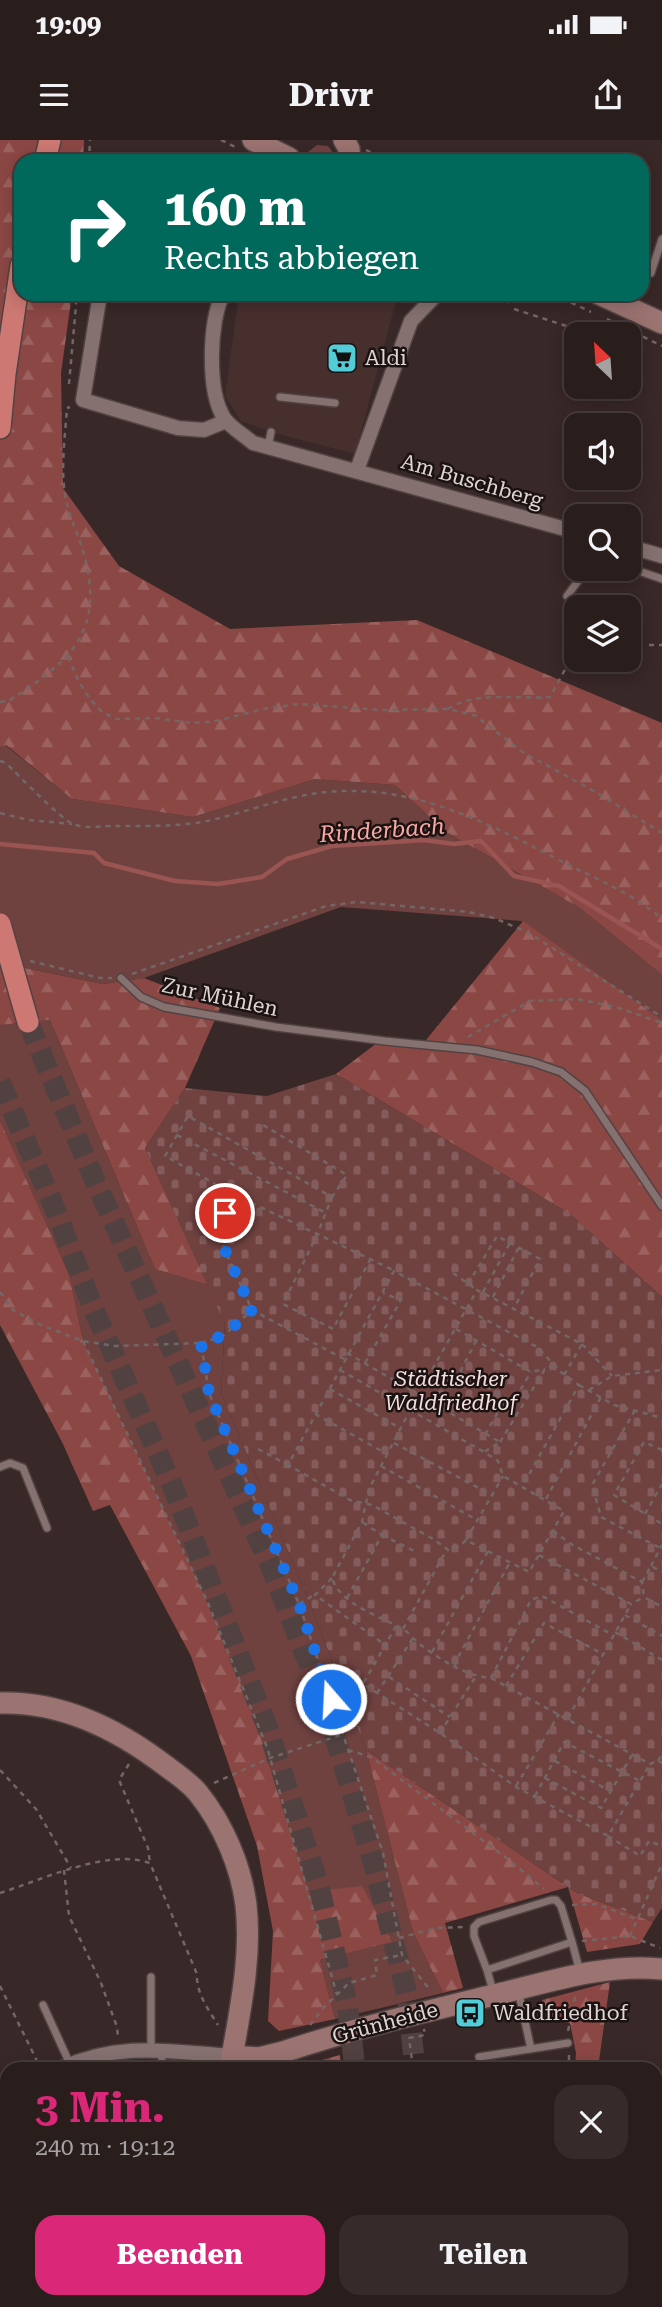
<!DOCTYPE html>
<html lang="de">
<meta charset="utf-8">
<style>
body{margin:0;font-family:"Roboto Serif",serif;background:#362b2a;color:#f1f3f6;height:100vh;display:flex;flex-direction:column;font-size:26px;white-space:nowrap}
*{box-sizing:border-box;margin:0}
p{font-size:23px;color:#a5a2a4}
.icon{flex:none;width:38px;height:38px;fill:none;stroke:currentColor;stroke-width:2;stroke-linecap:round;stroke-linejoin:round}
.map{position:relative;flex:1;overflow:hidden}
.drawer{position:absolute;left:0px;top:1922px;width:663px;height:247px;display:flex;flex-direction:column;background:#2a1e1d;border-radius:21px 21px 0 0;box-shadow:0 4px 18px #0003,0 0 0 2px #463c3b}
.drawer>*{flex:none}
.banner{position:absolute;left:14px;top:14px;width:635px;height:147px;border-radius:21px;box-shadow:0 4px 18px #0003,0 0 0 2px #463c3b;background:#00695c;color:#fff;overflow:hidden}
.needle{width:46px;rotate:335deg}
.controls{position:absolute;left:564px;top:182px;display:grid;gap:14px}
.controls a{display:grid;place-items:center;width:77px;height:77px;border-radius:14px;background:#2a1e1d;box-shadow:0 4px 18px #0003,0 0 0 2px #463c3b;font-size:35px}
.pin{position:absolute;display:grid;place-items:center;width:60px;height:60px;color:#fff;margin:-30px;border:4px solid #fff;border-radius:50%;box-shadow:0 2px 7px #0007}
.me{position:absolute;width:77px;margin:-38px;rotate:341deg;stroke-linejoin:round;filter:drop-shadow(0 0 5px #0008)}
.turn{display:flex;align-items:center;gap:24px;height:147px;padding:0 35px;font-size:32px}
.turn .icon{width:91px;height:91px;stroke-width:2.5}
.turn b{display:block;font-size:49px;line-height:60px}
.round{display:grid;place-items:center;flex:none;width:74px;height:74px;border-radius:21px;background:#362b2a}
.head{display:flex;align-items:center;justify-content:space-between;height:119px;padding:0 35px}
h1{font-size:42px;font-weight:700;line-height:52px;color:#db2777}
.button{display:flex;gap:14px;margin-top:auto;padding:14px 35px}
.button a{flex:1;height:80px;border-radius:21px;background:#db2777;color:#fff;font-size:28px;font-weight:700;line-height:80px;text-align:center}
.button a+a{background:#362b2a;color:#f1f3f6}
.status{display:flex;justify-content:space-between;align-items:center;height:49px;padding:0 35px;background:#2a1e1d;direction:ltr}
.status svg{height:19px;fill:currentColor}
header{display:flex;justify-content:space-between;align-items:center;height:91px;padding:0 35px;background:#2a1e1d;font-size:32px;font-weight:700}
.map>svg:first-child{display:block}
.built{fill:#472f2e}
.grass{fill:#6f4240}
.forest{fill:url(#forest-firs)}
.cemetery{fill:url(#cemetery-stones)}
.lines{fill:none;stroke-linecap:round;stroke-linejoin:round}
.stream{stroke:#9a5451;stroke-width:4.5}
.highway-tunnel{stroke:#514241;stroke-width:21;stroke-dasharray:21 10;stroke-linecap:butt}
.lane-casing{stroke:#514343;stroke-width:10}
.street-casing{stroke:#514343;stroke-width:17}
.secondary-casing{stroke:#514343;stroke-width:24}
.highway-casing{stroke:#514343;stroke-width:24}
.path{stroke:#746665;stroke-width:2.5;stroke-dasharray:5 5;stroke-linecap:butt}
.lane{stroke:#857170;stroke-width:7}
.street{stroke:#857170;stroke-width:14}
.secondary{stroke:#9b7371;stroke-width:21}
.highway{stroke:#cd7873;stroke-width:21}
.highway-bridge-casing{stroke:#514343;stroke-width:24;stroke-linecap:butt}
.highway-bridge{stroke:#cd7873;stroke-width:21}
.route{stroke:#1a73e8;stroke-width:12;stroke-dasharray:0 21.6}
.labels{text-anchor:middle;stroke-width:5;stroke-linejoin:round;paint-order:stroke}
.poi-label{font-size:21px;fill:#e0d5d4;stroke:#1a1312;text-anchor:start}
.street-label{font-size:21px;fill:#e0d5d4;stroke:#1a1312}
.park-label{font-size:21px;font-style:italic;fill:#f5dedd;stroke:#1a1312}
.water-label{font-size:23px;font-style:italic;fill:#faa8a3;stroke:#1a1312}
</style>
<div class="status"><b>19:09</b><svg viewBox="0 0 49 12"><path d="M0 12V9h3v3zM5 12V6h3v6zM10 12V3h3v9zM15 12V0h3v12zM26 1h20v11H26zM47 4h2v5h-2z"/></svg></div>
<header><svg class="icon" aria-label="menu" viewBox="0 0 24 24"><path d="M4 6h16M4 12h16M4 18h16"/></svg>Drivr<svg class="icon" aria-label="share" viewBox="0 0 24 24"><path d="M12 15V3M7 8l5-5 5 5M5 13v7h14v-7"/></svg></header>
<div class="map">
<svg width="662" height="2167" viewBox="0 0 662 2167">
<defs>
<pattern id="forest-firs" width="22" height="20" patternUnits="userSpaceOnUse" patternTransform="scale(1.75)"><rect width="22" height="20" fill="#8b4744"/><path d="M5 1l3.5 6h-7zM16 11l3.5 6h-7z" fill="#9b615e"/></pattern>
<pattern id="cemetery-stones" width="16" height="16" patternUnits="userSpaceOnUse" patternTransform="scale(1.75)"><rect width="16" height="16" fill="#6f4240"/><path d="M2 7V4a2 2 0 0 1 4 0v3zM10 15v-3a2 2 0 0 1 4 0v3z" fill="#835c5b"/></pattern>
</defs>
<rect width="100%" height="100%" fill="#382827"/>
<path class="built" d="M239 154H398L355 314 271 292 241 281 225 256Z"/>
<path class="grass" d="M317 5 328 6 335 15 334 21H307L308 12Z
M5 605 72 659 193 677 315 639 395 645 446 692 580 768 662 835V880L522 781 341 767 144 838 103 844 0 823V607Z
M50 880 155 1129 208 1145 225 1184 221 1253 308 1458 366 1610 413 1792 443 1853 335 1879 320 1820 391 1802 309 1752 260 1595 83 1201 70 1137 0 982V885Z
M356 2161H415V2167H355Z
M494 2161H601L598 2167H493Z"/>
<path class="forest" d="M0 0H84L83 21H21V154H72L61 233 63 348 119 426 230 489 417 480 662 583V835L580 768 446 692 395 645 315 639 193 677 72 659 6 605 0 607Z
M523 781 662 880V1157L570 1074 336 934 377 903 422 905Z
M0 823 103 844 144 838 220 868 185 948 145 1008 208 1145 155 1129 50 880 0 885Z
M0 981 70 1137 83 1201 219 1487 260 1595 309 1752 362 1746 392 1802 320 1820 335 1879 279 1891 268 1881 273 1791 257 1706 191 1516 110 1365 93 1371 62 1302 0 1185Z
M366 1610 577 1753 653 1782 640 1804 587 1812 568 1747 445 1783 463 1848 443 1853 413 1792Z
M610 1842 598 1928H575L576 1913 570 1883 545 1879 542 1860Z
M340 1915 341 1928H292Z
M656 2025 662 2027V2138L656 2150Z
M415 2161H494L493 2167H415Z
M601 2161H651L648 2167H598Z"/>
<path class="cemetery" d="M336 934 570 1074 662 1157V1768L653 1782 577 1753 366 1610 308 1458 221 1253 225 1184 145 1008 185 948 267 956Z"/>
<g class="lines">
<path class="stream" d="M0 704 94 713 104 723 175 741 218 744 262 737 287 719 332 706 424 700 454 704 481 701 514 736 559 746 662 809"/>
<path class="highway-tunnel" d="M28 882 95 1041 269 1422 327 1571 374 1725 407 1855 415 1928
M0 942 53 1064 94 1170 172 1345 268 1589 318 1743 347 1863 355 1928
M365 2167V2161
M421 2167V2161"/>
<g class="lane-casing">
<path id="lane" d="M651 133 662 99
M280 257 335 263
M268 307 271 292
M567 456 584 433 636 430 662 439
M121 838 141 857 164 867 276 887 385 901 477 910 532 922 561 932 585 951 662 1066
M0 1327 10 1323 23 1328 47 1388
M551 1760H556L561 1766 572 1802 487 1830 474 1796V1787L479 1782Z
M572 1802 580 1832
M487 1830 493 1851
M518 1850 531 1909
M43 1865 70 1924
M151 1910V1837
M161 1911 163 1928
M479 1917 568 1903
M307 2167 337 2161"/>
</g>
<g class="street-casing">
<path id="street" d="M100 154 83 260 178 288 204 290 226 281
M223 154C209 182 207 251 224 278 231 288 244 295 253 303L576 392
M503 154 508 155
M357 330 411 181 437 154
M628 406 662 416
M62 1928C122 1901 170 1912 232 1916
M0 1970 7 1963"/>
</g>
<g class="secondary-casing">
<path id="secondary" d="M253 0 289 18
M344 0 349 9 350 21
M599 154 662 183
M0 1563C61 1561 119 1590 166 1626 177 1634 190 1643 198 1653 223 1684 241 1726 246 1765 252 1819 239 1875 230 1928
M232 1916 259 1918 283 1912C352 1889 424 1872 494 1855 549 1842 605 1823 662 1829
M188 2167 189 2161"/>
</g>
<g class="highway-casing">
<path id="highway" d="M45 21 50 0
M0 288 5 234 21 126"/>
</g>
<path class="path" d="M221 0 237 8
M366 10 388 21
M89 21 90 0
M553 154 591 172
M514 169 591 194
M607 179 662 206
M69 244 77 154
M649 505H662
M68 517 79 542 90 559 102 572 116 579 155 578 191 583 212 582 263 569 299 564 382 570 448 569 461 572 476 576 524 613 594 651 662 693
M0 562 10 560C63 525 102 498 87 427 83 404 71 383 66 360 60 331 65 297 67 268L70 267
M448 569C477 550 518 560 550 557L568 524
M0 621 6 623C17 634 63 681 73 684 85 689 103 686 115 686 147 686 185 687 216 679 260 668 300 651 346 651 429 649 502 691 575 728 605 743 636 756 662 779
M0 673 29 680 72 684
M30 821 100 838H112
M132 834 326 766 357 762 469 772 494 778 527 792 662 877
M468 897 530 861 577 859 616 867 662 883
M263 985 347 1035 332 1057
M177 995 326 1073
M235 1055 165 1016 188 976 332 1057 317 1095 283 1164 333 1189 370 1120
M453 1133 477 1150
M468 1144 497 1096 540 1119 514 1168
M0 1152 13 1170 41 1185 83 1201 116 1206 201 1203 209 1253 299 1464 383 1713 402 1815 431 1851
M483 1152 510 1103
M493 1157 519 1107
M456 1189 531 1232 545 1229
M83 1201 208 1463 267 1607 337 1855
M201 1203 223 1196 252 1170
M582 1204 612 1236
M347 1213 500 1302 484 1312
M344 1219 252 1170 216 1090 235 1055 393 1130
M365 1223 401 1160 383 1153
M340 1230 484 1312 498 1321 503 1336 564 1371 529 1432 466 1400 503 1336
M460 1232 506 1258 486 1293
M564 1235 582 1204 477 1150 419 1253 369 1349 362 1382 332 1438C340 1464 379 1476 401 1488 409 1492 415 1501 422 1506 443 1521 466 1536 491 1538L650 1624 658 1621 662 1623
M579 1245 614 1265 662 1278
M330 1249 400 1288
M589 1250 612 1236 662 1230
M506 1258 515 1259 531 1232
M442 1267 476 1201
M635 1270 592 1345 601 1377 662 1409
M315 1274 387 1314
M500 1302 545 1229 554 1226
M394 1303 490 1354
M258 1309 288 1325
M662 1310 644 1302 614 1355 662 1384
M381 1326 477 1380
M546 1359 601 1257
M645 1374 662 1344
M553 1391 571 1404 642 1442 644 1457 662 1467
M382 1395 416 1412
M466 1400 461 1405 448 1410 435 1400 372 1365 350 1360 288 1325 394 1131 537 1207 562 1233 579 1245 522 1347
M539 1415 631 1464 644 1457
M651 1426 662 1405
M332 1438 315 1455 384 1504
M642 1442 651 1426 662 1432
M347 1458 382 1395 362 1382
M299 1464 314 1455
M625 1475 662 1496
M396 1486 363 1544 440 1593 516 1647 608 1696 650 1624
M403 1489 443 1416 448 1410
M615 1492 662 1520
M432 1512 488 1411
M455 1526 457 1519 510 1422
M389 1537 450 1577
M491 1538 531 1460 542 1456 613 1495
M506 1546 544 1483 603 1514
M377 1553 413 1498
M568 1578 631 1464
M440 1593 476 1536
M348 1610 371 1617 509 1720 544 1749
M555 1621 610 1651
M658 1621 662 1614
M129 1624 119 1640 148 1708 150 1723
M0 1630 36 1669 71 1728
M545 1638 601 1668 632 1615
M214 1643 270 1618 341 1595
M516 1646 559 1574
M535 1656 564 1602 640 1641
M608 1696 640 1716 649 1701 662 1706
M64 1730 69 1776 101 1843 117 1887 118 1898
M0 1753C42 1740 107 1708 150 1723L197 1834C196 1853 208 1869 218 1885
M572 1765 596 1764 636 1779
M630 1796 662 1724
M399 1798 436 1788 464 1787
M582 1801 630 1796 660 1808
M0 1846 39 1925
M310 1885 324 1867 349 1843 377 1835 375 1820 402 1815
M568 1891 576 1853
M569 1915V1928
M413 1928 409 1898 425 1895 424 1889
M656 2043 662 2046
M656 2085 662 2073
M656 2160 662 2148
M76 2161 78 2167
M358 2167V2161
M499 2167 502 2161
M617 2167 619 2161"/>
<use href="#lane" class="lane"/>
<use href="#street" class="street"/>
<use href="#secondary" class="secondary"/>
<use href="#highway" class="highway"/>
<g class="highway-bridge-casing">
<path id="highway-bridge" d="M0 784 28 882"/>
</g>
<use href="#highway-bridge" class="highway-bridge"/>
</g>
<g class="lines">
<path class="route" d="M225 1073 216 1090 252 1170 223 1196 201 1203 209 1253 299 1464 331 1559"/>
</g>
<defs>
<g id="supermarket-square" transform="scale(1.575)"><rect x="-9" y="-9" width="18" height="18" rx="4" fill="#52ccd6" stroke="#1a1312"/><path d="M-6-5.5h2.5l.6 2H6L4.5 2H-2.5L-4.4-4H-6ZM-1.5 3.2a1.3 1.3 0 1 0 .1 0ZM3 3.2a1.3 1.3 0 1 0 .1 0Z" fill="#111"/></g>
<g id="bus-square" transform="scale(1.575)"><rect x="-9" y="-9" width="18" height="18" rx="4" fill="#52ccd6" stroke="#1a1312"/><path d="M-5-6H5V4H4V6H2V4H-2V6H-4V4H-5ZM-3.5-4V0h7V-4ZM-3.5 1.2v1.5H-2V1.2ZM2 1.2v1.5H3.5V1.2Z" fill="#111"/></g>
</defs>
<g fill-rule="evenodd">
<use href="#supermarket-square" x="342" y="218"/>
<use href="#bus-square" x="470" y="1873"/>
</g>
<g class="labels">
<g class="poi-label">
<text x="365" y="225">Aldi</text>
<text x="493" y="1880">Waldfriedhof</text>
</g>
<g class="street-label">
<text transform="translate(472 341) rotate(16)" y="7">Am Buschberg</text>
<text transform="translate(220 857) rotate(12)" y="7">Zur Mühlen</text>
<text transform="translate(385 1883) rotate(-15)" y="7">Grünheide</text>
</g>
<g class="park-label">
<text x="451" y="1246">Städtischer<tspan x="451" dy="24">Waldfriedhof</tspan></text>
</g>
<g class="water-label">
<text transform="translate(382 690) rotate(-4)" y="8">Rinderbach</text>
</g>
</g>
</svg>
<div class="controls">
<a><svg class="needle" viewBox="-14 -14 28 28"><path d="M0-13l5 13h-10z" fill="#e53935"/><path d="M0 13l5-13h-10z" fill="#a5a2a4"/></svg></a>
<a><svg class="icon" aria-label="sound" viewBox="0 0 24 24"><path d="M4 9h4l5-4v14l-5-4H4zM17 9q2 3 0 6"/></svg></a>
<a><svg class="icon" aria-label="search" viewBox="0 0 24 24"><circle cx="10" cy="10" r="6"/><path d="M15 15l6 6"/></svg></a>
<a><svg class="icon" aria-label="layers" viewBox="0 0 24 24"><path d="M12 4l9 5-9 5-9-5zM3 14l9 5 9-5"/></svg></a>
</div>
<div class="pin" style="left:225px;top:1073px;background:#d93025"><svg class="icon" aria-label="arrive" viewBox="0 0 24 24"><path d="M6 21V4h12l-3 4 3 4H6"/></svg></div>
<svg class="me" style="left:331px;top:1559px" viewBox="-20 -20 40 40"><circle r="17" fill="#1a73e8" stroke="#fff" stroke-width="3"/><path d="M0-11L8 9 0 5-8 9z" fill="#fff"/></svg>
<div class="banner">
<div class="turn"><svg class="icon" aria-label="right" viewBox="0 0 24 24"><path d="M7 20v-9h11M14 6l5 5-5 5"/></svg><div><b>160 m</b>Rechts abbiegen</div></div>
</div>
<section class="drawer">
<div class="head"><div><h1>3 Min.</h1><p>240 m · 19:12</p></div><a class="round"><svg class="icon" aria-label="close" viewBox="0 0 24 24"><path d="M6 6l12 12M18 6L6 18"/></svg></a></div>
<div class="button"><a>Beenden</a><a>Teilen</a></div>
</section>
</div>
